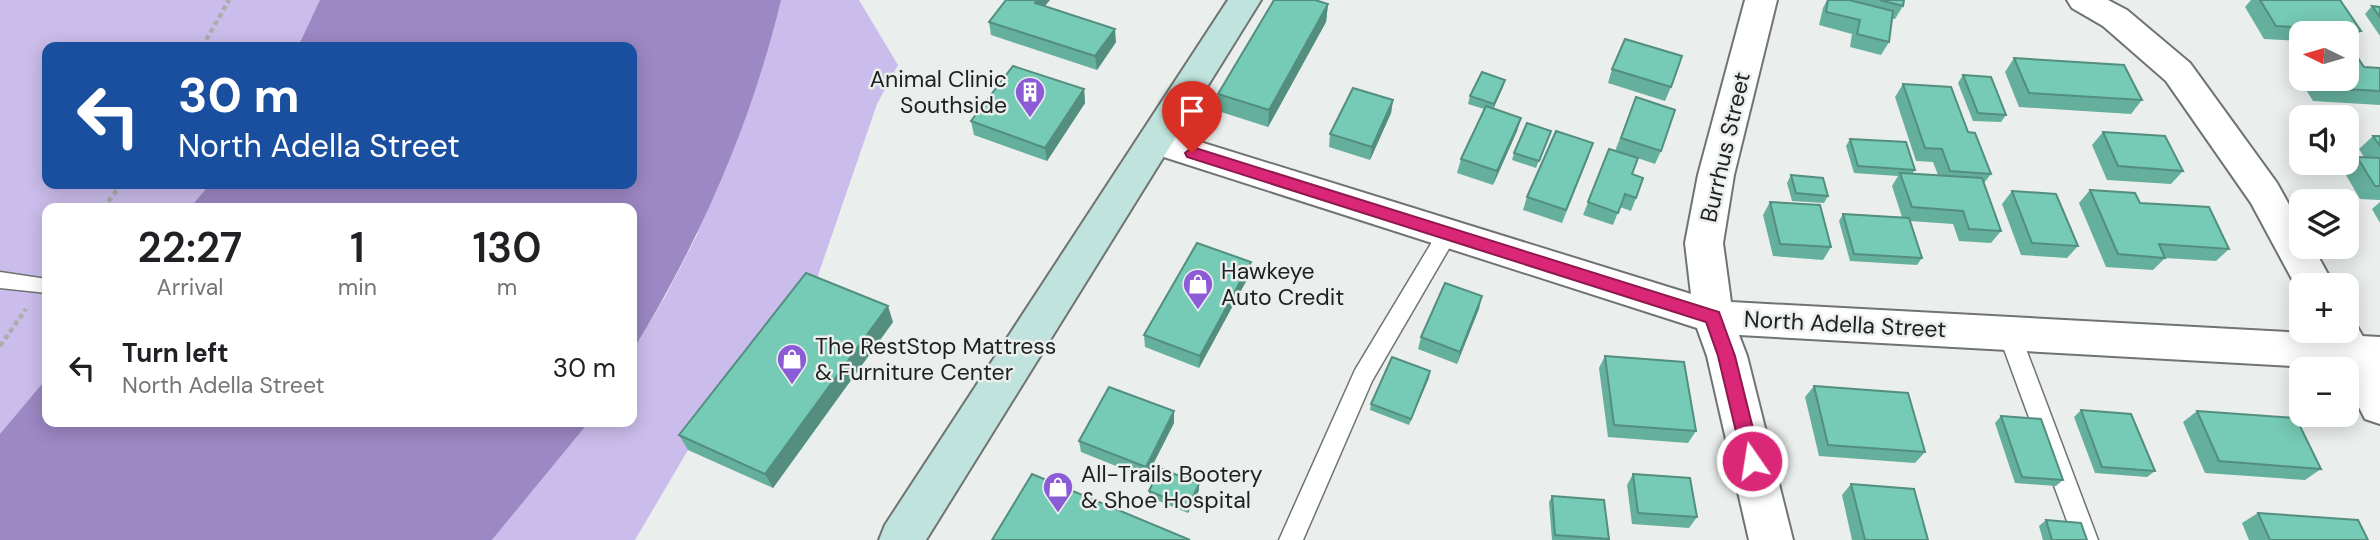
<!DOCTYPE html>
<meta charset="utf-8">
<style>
body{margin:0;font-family:"DM Sans",sans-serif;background:#f2f2f2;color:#202124;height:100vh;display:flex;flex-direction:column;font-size:26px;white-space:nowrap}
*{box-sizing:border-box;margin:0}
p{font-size:23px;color:#757577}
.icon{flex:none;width:38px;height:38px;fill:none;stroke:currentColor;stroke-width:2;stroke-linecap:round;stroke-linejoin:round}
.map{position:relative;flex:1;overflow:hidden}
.drawer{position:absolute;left:42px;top:203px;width:595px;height:224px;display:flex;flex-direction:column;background:#fff;border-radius:14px;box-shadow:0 4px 18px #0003}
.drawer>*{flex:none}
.banner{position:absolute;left:42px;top:42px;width:595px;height:147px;border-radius:14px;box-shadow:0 4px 18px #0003;background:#1a4fa0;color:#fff;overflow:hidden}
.needle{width:46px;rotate:275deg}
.buttons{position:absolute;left:2289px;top:21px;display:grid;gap:14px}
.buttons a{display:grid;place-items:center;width:70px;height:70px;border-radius:14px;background:#fff;box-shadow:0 4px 18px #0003;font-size:35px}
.pin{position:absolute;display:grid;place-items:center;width:60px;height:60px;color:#fff;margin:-72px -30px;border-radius:50% 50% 50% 0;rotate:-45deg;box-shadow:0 0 7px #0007}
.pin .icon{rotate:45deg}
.me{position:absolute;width:77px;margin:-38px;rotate:347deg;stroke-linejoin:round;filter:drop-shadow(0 0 5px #0008)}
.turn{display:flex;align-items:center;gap:24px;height:147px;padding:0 21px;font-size:32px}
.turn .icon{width:91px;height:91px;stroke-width:2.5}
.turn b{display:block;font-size:49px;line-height:60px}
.eta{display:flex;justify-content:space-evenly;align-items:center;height:119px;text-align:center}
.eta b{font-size:42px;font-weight:600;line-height:49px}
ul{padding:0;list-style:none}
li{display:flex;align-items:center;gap:21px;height:91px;padding:0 21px}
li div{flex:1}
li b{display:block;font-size:26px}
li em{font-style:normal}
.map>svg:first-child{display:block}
.green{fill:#cbbdeb;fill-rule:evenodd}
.water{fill:#9c88c4}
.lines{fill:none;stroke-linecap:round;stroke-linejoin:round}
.service-casing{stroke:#6f7372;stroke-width:3}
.minor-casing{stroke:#6f7372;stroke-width:4}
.tertiary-casing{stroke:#6f7372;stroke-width:4}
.secondary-casing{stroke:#6f7372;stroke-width:4}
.path{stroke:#abaead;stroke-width:4.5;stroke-dasharray:5 3.5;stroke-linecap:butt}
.service{fill:#fff;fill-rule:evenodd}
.minor{fill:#fff;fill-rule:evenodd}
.tertiary{fill:#fff;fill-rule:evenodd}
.secondary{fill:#c0e4dd;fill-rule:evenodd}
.wall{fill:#65af9d}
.shaded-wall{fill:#538e7f}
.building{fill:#76cbb6;stroke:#538e7f;stroke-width:2}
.route{fill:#db2777;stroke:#8e194d;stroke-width:2}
.labels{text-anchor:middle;stroke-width:5;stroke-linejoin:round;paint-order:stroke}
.poi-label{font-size:23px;fill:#1f2020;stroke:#eaeeec;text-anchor:start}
.street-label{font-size:23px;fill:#1f2020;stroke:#eaeeec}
</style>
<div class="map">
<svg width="2380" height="540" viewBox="0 0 2380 540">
<rect width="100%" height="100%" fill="#eaeeec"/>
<path class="green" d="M0 0H859L898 65 877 104 813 290 688 450 635 540H492L589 422H632V352L666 295 698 233 632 208H47V422L0 540ZM47 47H632V184H47Z"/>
<path class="water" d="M320 0H781C751 125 699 242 632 352V208H190L210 184H632V47H298Z
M47 378V422H589L492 540H0V434Z"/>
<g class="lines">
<g class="service-casing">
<path id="service" d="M1448 225 1455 227 1458 233 1372 381 1303 540H1279L1355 370 1441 227Z
M0 272 47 279V293L0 288Z
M2009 324 2017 327 2020 333 2098 540H2074L1998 333 2001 327Z"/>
</g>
<g class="minor-casing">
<path id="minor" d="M1745 0H1777L1734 175 1723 243 1731 302 2380 337V371L1739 335 1747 356 1793 540H1749L1707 356 1697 328 1142 150 1137 141 1142 132 1155 128 1691 294 1685 243 1698 175Z"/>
</g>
<g class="tertiary-casing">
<path id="tertiary" d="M2067 0H2108L2127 10 2190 63 2277 183 2301 226V247H2313L2334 285H2301V296L2251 203 2166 81 2103 26 2072 8Z
M2347 317 2353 319 2380 367V424L2365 419 2347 384V369H2339L2319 331H2347Z"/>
</g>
<g class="secondary-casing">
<path id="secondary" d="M1228 0H1261L926 540H879L885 525Z"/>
</g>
<path class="path" d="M202 47 229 0
M103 208 122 184
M0 346 26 309"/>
<use href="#service" class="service"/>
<use href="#minor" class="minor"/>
<use href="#tertiary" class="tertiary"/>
<use href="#secondary" class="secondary"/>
</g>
<path class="wall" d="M1827 0H1904L1903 6 1895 19H1892L1889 42 1881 55 1850 47 1852 34 1819 25 1823 8Z
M2251 0H2340L2361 31 2348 44H2347V33H2301V41L2264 39 2245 7Z
M1328 4 1326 22 1268 127 1218 111V94Z
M1045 6 1116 42 1097 70 991 35 989 22Z
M2372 6 2380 7V36L2365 14Z
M2301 49V79H2347L2380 68V105L2313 101 2289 62Z
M2014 58 2142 100 2131 114 2019 107 2005 72Z
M1612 69 1671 87 1665 101 1608 83Z
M1963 75 2006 115 2001 122 1973 121 1958 83Z
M1903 84 1968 132 1991 174 1984 183 2001 231 1991 243 1959 241 1953 224 1910 221 1922 258 1917 265 1850 261 1839 221 1843 214 1902 217 1892 186 1898 176 1854 173 1846 146 1850 139 1915 170 1913 173 1938 175 1933 162 1916 161 1895 97Z
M1503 87 1493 108 1521 118 1517 131 1493 185 1457 173 1461 159 1484 109 1468 104 1470 96Z
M1084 89 1085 103 1047 161 974 135 971 121Z
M1636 97 1661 151 1655 164 1617 151 1632 174 1636 198 1631 211 1620 207 1613 225 1583 215 1609 149 1615 151Z
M1393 100 1391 113 1370 160 1329 147 1330 134Z
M1551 131 1536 168 1512 160 1514 153Z
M2103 132 2183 171 2171 184 2107 180 2092 145Z
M2373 136H2380V200L2360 199 2343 170 2357 157H2364L2359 149Z
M1589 156 1562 223 1523 210 1527 197Z
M1791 175 1828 196 1824 203 1792 201 1787 183Z
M2090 190 2140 203 2229 249 2216 261 2165 258 2153 270 2106 267 2079 203Z
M2012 191 2078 246 2067 258 2021 255 2002 204Z
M1770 202 1831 247 1823 260 1773 256 1763 215Z
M2380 202V223L2372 209Z
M1250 274 1199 368 1145 347 1144 335Z
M1482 296 1457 364 1418 349 1421 337Z
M893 322 773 488 688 450 679 435Z
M1605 356 1696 431 1688 443 1608 437 1599 368Z
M1430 371 1409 425 1370 410 1371 404Z
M1814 386 1925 452 1915 463 1819 456 1805 397Z
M2081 410 2155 471 2147 477 2095 473 2074 417Z
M2197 411 2321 469 2305 480 2205 473 2183 422Z
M2001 416 2063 480 2056 486 2015 483 1995 423Z
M1174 423 1146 478 1081 452 1079 441Z
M1633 474 1697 517 1689 528 1632 524 1627 485Z
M1199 484V490L1188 513 1149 497V491Z
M1851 484 1928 540H1852L1842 495Z
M1552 496 1609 539 1608 540H1552L1549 502Z
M2258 513 2368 540H2249L2242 523Z
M2046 520 2087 540H2043L2039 526Z"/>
<path class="shaded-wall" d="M1037 0H1050L1036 17 1035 3Z
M1328 4 1326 22 1268 127 1269 110Z
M1115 29 1116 42 1097 70 1095 56Z
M1505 80 1503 87 1492 112 1494 104Z
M1084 89 1085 103 1047 161 1045 148Z
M1393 100 1391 113 1370 160 1372 147Z
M1521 118 1517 131 1493 185 1497 171Z
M1251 262 1250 274 1199 368 1200 356Z
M1482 296 1479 309 1457 364 1460 352Z
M888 306 893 322 773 488 765 474Z
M1430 371 1429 378 1409 425 1411 419Z
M1174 411V423L1146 478V467Z
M1199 484V490L1188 513V507Z"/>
<path class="building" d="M1006 0H1037L1035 3 1115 29 1095 56 989 22Z
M1274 0H1315L1328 4 1269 110 1218 94Z
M1828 0H1849L1893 11 1889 42 1857 34 1860 20 1826 12Z
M1880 0H1904L1903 6Z
M2260 0H2340L2361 31 2276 26Z
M2372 6 2380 7V17Z
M1625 39 1682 56 1671 87 1612 69Z
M2347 51 2354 52 2364 67 2380 68V91L2326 88 2320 79H2347Z
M2014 58 2124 65 2142 100 2029 93Z
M1013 66 1084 89 1045 148 971 121Z
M1482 72 1505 80 1494 104 1470 96Z
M1963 75 1991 77 2006 115 1978 113Z
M1903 84 1951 87 1968 132 1975 133 1991 174 1950 171 1942 149 1925 148Z
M1353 88 1393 100 1372 147 1330 134Z
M1636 97 1675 110 1661 151 1621 138Z
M1486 106 1521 118 1497 171 1461 159Z
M1527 123 1551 131 1539 161 1514 153Z
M1556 131 1593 143 1566 210 1527 197Z
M2103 132 2165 136 2183 171 2118 166Z
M2373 136H2380V146Z
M1850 139 1906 142 1915 170 1858 166Z
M1609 149 1638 158 1632 174 1643 178 1636 198 1625 194 1618 213 1588 202Z
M2357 157 2380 158V186H2375Z
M1900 173 1982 178 2001 231 1969 229 1963 211 1912 207Z
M1791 175 1823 178 1828 196 1796 193Z
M2090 190 2135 193 2140 203 2209 207 2229 249 2159 244 2165 258 2118 254Z
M2012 191 2056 194 2078 246 2032 243Z
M1770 202 1820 205 1831 247 1780 244Z
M1843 214 1909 218 1922 258 1854 254Z
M1197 243 1251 262 1200 356 1144 335Z
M806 273 888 306 765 474 679 435Z
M1445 283 1482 296 1460 352 1421 337Z
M1605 356 1684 362 1696 431 1614 425Z
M1392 357 1430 371 1411 419 1371 404Z
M1814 386 1908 393 1925 452 1828 445Z
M1109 387 1174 411 1146 467 1079 441Z
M2081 410 2131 414 2155 471 2102 467Z
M2197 411 2296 418 2321 469 2219 461Z
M2001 416 2041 419 2063 480 2022 477Z
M1160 468 1199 484 1188 507 1149 491Z
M1032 474 1190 540H992Z
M1633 474 1690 478 1697 517 1638 513Z
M1851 484 1914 489 1928 540H1865Z
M1552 496 1604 500 1609 539 1555 535Z
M2258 513 2358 520 2368 540H2270Z
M2046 520 2081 523 2087 540H2052Z"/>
<path class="route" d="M1192 147 1719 312 1735 356 1761 461 1758 467 1752 469 1746 467 1743 461 1718 356 1706 322 1187 157 1185 153Z"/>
<defs>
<g id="building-pin" transform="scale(1.575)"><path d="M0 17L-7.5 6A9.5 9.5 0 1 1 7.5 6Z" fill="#8c5cd6" stroke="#eaeeec"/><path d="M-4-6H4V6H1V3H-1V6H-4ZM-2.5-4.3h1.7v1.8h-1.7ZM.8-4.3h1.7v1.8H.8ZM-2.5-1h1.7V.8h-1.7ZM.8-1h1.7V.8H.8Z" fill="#fff"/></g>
<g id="shop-pin" transform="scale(1.575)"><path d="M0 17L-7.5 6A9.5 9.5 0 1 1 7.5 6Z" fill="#8c5cd6" stroke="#eaeeec"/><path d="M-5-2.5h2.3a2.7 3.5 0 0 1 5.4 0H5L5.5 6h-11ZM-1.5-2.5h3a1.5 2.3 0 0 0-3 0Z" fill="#fff"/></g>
</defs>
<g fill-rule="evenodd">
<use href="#building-pin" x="1030" y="92"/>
<use href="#shop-pin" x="1198" y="284"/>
<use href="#shop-pin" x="792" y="359"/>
<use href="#shop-pin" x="1058" y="487"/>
</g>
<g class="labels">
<g class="poi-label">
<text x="1007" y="87" text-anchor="end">Animal Clinic<tspan x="1007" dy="26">Southside</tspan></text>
<text x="1221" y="279">Hawkeye<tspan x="1221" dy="26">Auto Credit</tspan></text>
<text x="815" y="354">The RestStop Mattress<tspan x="815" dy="26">&amp; Furniture Center</tspan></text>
<text x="1081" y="482">All-Trails Bootery<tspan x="1081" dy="26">&amp; Shoe Hospital</tspan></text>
</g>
<g class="street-label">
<text transform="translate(1725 147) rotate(-77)" y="8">Burrhus Street</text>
<text transform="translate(1845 324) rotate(3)" y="8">North Adella Street</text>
</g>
</g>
</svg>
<div class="buttons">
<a><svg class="needle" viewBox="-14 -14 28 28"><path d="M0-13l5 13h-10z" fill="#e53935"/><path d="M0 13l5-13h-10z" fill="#757577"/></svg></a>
<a><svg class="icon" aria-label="sound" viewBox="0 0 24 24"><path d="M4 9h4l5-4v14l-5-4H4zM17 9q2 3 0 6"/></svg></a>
<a><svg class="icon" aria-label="layers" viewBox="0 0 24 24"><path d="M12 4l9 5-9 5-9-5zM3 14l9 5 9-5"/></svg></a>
<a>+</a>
<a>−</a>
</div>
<div class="pin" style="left:1192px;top:153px;background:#d93025"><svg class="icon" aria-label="arrive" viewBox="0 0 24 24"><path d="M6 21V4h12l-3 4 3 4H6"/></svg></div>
<svg class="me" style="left:1752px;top:461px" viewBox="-20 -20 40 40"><circle r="17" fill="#db2777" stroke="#fff" stroke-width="3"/><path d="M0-11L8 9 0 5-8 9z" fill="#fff"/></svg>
<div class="banner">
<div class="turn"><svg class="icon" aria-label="left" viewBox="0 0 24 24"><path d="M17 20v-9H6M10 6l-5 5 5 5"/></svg><div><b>30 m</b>North Adella Street</div></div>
</div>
<section class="drawer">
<div class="eta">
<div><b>22:27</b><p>Arrival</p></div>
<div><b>1</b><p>min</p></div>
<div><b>130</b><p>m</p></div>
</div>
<ul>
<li><svg class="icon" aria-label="left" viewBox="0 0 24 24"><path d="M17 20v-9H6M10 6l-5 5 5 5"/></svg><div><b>Turn left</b><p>North Adella Street</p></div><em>30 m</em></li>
</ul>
</section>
</div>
